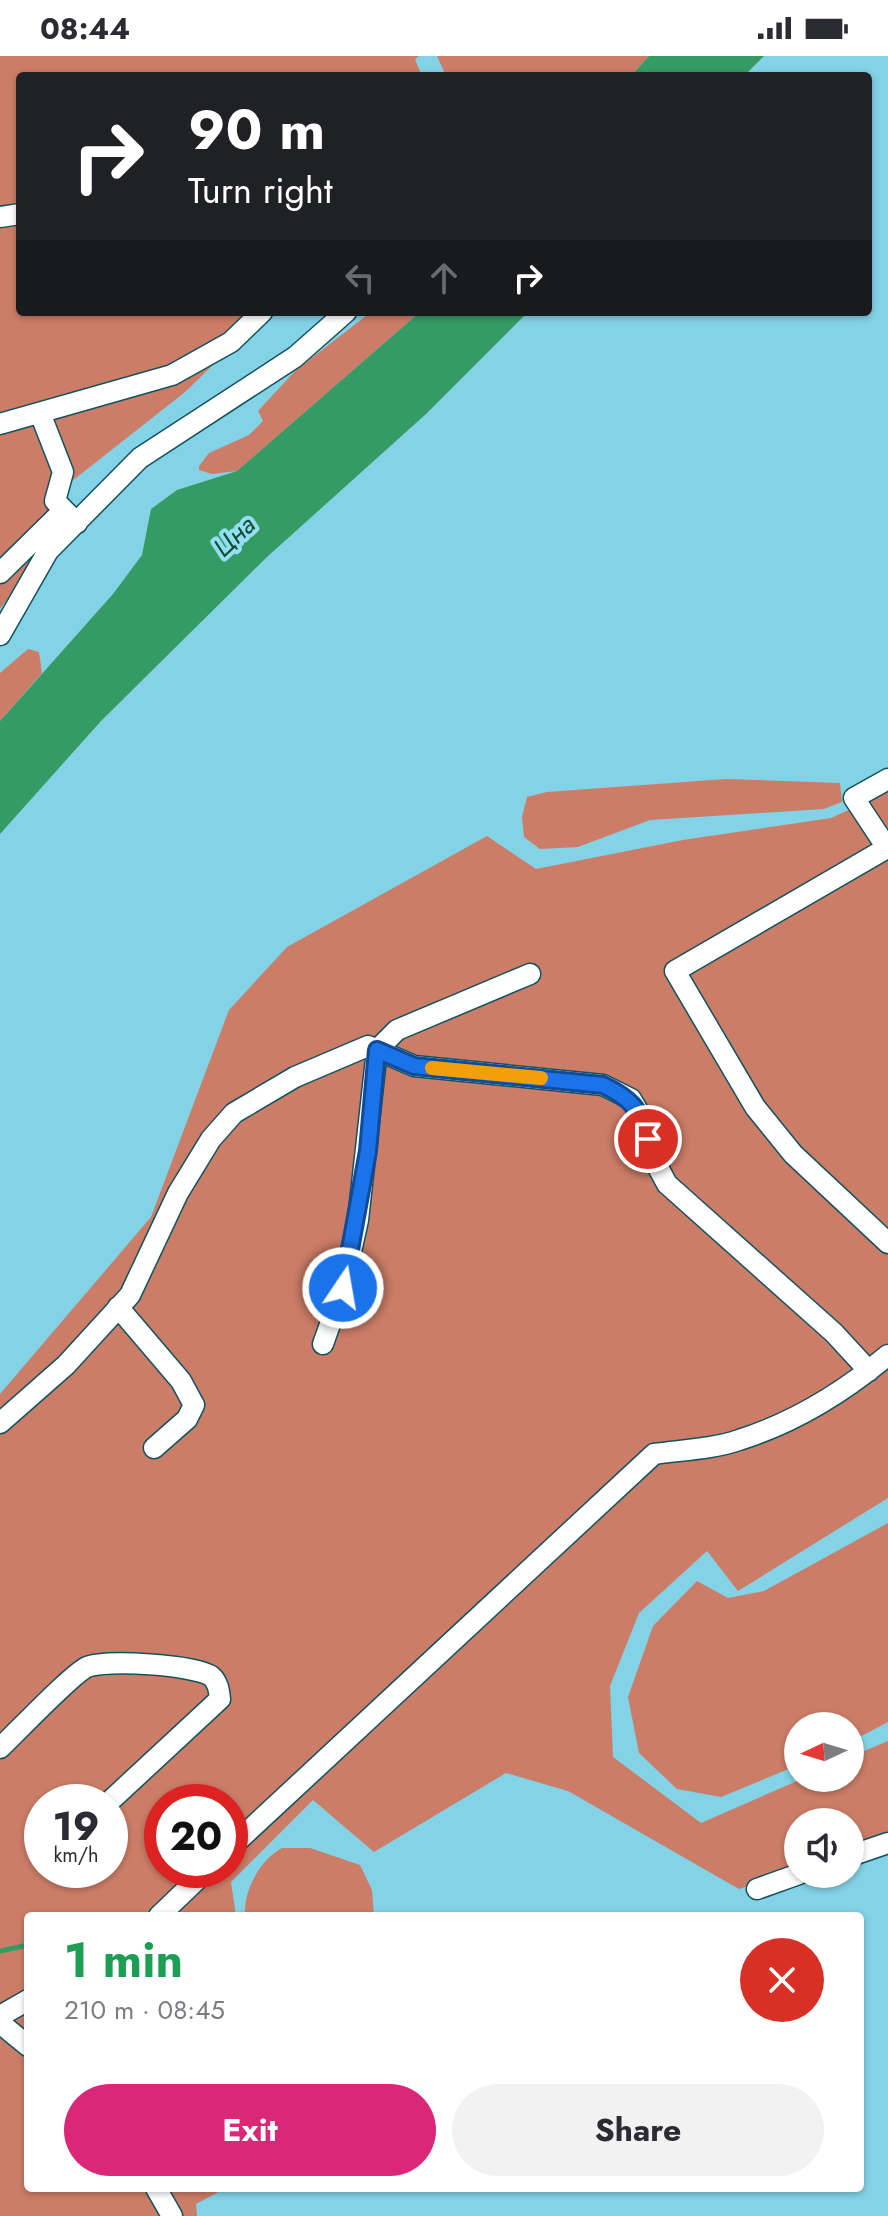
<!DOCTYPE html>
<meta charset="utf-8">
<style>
body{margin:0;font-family:Jost,sans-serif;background:#f2f2f3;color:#2b2b33;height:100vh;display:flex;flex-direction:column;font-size:30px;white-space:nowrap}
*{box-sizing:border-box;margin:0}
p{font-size:26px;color:#7c7c81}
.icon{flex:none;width:44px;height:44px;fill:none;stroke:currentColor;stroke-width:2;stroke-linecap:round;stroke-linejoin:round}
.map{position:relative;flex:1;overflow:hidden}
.drawer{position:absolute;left:24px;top:1856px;width:840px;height:280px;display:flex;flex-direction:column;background:#fff;border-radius:8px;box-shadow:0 2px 6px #0004}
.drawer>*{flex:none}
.hud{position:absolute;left:16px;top:16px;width:856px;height:244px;border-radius:8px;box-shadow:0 2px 6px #0004;background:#202124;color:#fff;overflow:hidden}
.needle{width:52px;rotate:266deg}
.buttons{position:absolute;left:784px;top:1656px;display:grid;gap:16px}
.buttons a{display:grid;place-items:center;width:80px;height:80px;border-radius:50%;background:#fff;box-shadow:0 2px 6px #0004;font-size:40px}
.speed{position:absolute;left:24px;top:1728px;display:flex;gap:16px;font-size:40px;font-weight:700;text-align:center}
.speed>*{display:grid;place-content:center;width:104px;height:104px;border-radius:50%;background:#fff;box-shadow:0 2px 6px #0004;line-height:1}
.speed small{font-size:20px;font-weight:400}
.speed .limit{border:12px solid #d22;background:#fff;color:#111}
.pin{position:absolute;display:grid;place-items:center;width:68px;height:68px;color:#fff;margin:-34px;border:4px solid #fff;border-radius:50%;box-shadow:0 2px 8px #0007}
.me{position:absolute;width:88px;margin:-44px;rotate:12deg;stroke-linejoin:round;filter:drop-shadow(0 0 6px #0008)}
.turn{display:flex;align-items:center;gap:28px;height:168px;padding:0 40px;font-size:36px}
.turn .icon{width:104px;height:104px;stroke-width:2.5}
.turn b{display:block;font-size:56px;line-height:68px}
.lanes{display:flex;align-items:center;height:76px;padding:0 40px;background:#0003;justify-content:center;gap:40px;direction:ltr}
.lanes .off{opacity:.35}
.round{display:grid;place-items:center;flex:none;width:84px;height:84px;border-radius:42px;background:#f2f2f3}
.head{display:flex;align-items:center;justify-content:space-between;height:136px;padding:0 40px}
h1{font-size:48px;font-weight:700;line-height:60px;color:#1e9e55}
.action{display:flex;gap:16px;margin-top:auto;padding:16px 40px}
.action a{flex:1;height:92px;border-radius:48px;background:#db2777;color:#fff;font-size:32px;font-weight:700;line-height:92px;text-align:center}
.action a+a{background:#f2f2f3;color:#2b2b33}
.status{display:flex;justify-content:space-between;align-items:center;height:56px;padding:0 40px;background:#fff;direction:ltr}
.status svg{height:22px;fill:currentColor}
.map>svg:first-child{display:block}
.green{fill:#cb7d67;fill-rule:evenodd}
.water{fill:#359b65}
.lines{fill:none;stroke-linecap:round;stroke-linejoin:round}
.stream{stroke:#359b65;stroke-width:5}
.minor-casing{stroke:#125260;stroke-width:23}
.minor{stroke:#fff;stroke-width:20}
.route-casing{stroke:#114b97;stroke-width:20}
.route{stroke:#1a73e8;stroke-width:14}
.slow{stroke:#f59e0b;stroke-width:14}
.labels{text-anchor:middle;stroke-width:8;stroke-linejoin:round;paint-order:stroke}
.water-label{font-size:26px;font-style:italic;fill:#14492d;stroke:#91dff4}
</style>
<div class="status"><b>08:44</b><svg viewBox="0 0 49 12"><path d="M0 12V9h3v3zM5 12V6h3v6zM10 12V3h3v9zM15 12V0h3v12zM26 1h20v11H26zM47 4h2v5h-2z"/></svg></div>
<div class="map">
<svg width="888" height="2160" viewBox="0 0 888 2160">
<rect width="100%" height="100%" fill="#84d2e6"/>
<path class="green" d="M0 0H419L415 3 422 20H20V256H268L185 336 48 444 63 465 0 553Z
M437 0H649L631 20H446Z
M371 256H420L237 415 212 418 199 414V410L209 397 249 379 263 365 258 355 295 315Z
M28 593 39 596 42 617 0 665V617Z
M726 723 840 727 842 746 824 753 650 764 578 791 540 793 524 781 522 761 527 741 547 736Z
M888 736V1442L738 1535 707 1495 639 1557 610 1630 613 1701 701 1767 804 1722H850V1701L888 1685V1788L850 1799V1766H798V1815L739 1833 568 1735 506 1717 374 1796 313 1744 231 1826 236 1860H28V2132H226L196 2148 197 2160H0V1338L151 1161 229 954 287 891 487 780 536 813 683 784 831 762ZM42 1746H110V1814H42ZM162 1746H230V1814H162Z
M888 1467V1666L850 1686V1670H798V1709L721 1741 677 1733 639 1697 628 1641 653 1570 697 1525 728 1542 764 1535Z
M282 1792H310L360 1809 372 1834 374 1860H245C243 1835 260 1804 282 1792Z"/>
<path class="water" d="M649 0H764L744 20H631Z
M420 256H528L426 358 267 501 101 665 0 778V665L113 538 142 499 151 453 177 434 237 415Z"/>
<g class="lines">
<path class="stream" d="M0 1895 28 1889"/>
<g class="minor-casing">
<path id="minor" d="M0 161 20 158
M40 357 63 416 55 445 77 467
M0 368 172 319 231 286 262 256
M0 517 64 454
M0 579 48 495 140 402 295 301 346 256
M888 723 854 742 887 792 675 915 755 1051 793 1098 888 1187
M118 1251 181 1325 194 1349 187 1363 154 1392
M323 1288 343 1232 358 1164 377 994 397 974 530 918
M0 1367 66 1309 130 1239 178 1137 211 1083 234 1057 295 1021 368 990 414 1010 603 1029 631 1043 644 1065 653 1102 667 1128 834 1277 869 1315
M0 1692C16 1677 72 1618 87 1611 106 1603 195 1609 211 1620 218 1626 219 1634 220 1643L109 1746
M230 1792 654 1398C682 1394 713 1393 739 1384 793 1367 845 1335 888 1299
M850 1800 888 1787
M757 1833 799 1818
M159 1860 207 1814
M0 1960 28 1944
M0 1967 28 1990
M156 2132 172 2160"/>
</g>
<use href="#minor" class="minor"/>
</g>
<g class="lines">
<g class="route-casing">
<path id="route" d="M343 1232 368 1095 377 994 414 1010 603 1029C630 1042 641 1053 648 1083"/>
</g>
<use href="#route" class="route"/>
<path class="slow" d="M432 1012 541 1022"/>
</g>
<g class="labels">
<g class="water-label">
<text transform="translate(234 480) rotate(-43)" y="9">Цна</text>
</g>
</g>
</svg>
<div class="buttons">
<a><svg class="needle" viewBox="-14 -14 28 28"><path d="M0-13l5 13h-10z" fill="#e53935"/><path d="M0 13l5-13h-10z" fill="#7c7c81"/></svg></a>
<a><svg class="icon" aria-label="sound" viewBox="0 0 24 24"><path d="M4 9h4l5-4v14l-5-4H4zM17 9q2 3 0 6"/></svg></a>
</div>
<div class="speed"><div>19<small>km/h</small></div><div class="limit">20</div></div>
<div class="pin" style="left:648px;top:1083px;background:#d93025"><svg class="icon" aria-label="arrive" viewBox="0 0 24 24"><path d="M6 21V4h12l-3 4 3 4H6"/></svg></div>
<svg class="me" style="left:343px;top:1232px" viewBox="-20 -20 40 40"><circle r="17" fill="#1a73e8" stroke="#fff" stroke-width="3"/><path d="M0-11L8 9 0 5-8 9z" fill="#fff"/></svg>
<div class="hud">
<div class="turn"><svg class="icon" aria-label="right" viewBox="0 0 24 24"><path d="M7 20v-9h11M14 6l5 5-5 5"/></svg><div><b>90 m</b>Turn right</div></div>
<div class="lanes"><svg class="icon off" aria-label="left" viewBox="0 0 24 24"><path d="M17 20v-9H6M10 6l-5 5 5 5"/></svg><svg class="icon off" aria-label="ahead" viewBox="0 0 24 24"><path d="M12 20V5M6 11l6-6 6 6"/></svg><svg class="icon" aria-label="right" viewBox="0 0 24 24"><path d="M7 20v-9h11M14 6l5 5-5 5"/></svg></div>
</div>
<section class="drawer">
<div class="head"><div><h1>1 min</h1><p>210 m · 08:45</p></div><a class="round" style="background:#d93025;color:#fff"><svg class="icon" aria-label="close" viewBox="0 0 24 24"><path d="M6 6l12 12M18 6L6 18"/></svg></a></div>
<div class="action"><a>Exit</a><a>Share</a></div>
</section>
</div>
